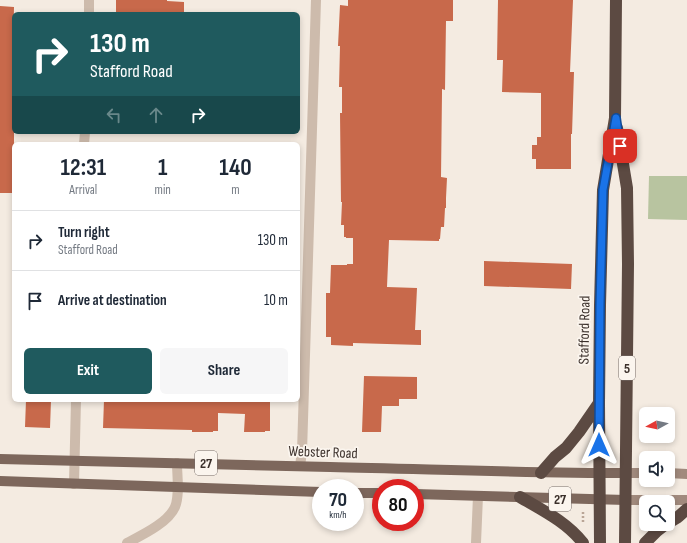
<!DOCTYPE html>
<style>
body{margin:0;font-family:"Sofia Sans Condensed",sans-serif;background:#f6f6f7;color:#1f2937;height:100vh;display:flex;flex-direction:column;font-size:15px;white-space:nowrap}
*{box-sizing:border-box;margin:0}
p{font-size:13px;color:#747a83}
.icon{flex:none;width:22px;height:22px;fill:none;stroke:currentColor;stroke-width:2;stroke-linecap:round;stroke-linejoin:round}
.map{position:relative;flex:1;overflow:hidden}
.panel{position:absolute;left:12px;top:142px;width:288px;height:260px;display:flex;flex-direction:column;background:#fff;border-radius:6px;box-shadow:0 2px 6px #0003}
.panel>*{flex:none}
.banner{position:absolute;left:12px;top:12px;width:288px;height:122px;border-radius:6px;box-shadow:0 2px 6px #0003;background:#1f5a5e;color:#fff;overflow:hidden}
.needle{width:26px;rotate:262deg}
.tools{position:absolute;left:639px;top:407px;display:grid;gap:8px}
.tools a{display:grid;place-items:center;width:36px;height:36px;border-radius:6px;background:#fff;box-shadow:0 2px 6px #0003;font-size:20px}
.speed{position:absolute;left:312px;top:479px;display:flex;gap:8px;font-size:20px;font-weight:700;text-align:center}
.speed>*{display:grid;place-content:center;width:52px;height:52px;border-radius:50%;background:#fff;box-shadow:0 2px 6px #0003;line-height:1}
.speed small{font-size:10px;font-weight:400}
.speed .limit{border:6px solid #d22;background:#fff;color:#111}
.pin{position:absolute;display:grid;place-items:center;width:34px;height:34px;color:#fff;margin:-17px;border-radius:8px;box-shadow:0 2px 6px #0006}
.me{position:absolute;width:44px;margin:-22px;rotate:0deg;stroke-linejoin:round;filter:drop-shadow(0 0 3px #0008)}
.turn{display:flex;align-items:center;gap:14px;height:84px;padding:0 12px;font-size:18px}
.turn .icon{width:52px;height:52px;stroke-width:2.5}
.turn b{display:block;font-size:28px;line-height:34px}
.lanes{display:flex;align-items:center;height:38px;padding:0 12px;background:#0003;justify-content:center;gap:20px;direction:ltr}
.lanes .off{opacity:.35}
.eta{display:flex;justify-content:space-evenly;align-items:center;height:68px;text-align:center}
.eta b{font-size:24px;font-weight:700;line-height:28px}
.cta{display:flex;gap:8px;margin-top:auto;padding:8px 12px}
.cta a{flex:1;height:46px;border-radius:6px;background:#1f5a5e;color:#fff;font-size:16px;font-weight:700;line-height:46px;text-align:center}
.cta a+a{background:#f6f6f7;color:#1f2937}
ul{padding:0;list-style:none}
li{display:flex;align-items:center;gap:12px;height:60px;padding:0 12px;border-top:1px solid #e0e1e3}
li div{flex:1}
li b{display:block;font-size:15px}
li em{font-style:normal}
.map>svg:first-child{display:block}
.green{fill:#b8c4a0}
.building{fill:#c8694b}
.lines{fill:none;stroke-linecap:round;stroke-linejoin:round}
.path{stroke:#b9a596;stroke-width:2.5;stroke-dasharray:2 2;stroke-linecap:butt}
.street{stroke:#cdbbac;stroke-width:10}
.secondary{stroke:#a18a7d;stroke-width:10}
.primary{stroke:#7d675c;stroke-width:10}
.highway{stroke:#5c4a42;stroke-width:12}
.route-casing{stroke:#114b97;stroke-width:10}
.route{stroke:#1a73e8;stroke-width:7}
.labels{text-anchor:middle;stroke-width:3.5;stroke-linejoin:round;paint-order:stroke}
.shield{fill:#fbf5ee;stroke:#756b66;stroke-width:1}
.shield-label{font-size:14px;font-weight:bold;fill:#3b302b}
.street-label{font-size:15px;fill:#3b302b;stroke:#fbf5ee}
</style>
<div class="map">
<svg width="687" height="543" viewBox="0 0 687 543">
<rect width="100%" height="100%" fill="#f4ebe1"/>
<path class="green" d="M649 176H687V220L648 219Z"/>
<path class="building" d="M116 0H167V1L184 2V14H116Z
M348 0H453V21H446L445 90 442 89V93L441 177 447 178 446 198V208H445L444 227H441L440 239H439V241L389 240 387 287 417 288 415 330H421V345L353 343V346L331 345V337H326V293H330L331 265H347V264H353V238H346V237H344V225H341L342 202H341L340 113H342V87H339L340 46H338L340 5 348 6Z
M498 0H573L570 72H574L572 134H571V169H536V159H532V145H537V137H541V93L502 92 503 60H497Z
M0 6 14 7 12 105H13V110H14V193H0Z
M484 261 572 264 571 289 484 286Z
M364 376 417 377V399H399V406H382L381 432H362Z
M26 400H51L50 428 25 427Z
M104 400H270V431H265V432H244L245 414 218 413V431H213V432H192V430L103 428Z"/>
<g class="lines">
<path class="path" d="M583 512V523
M646 516 645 517 646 519"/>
<path class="street" d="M89 14V0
M84 144 85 132
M300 466 302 452 316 0
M74 484 76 400
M127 543C142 535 168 523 175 507 180 495 177 475 177 463
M476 543 478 496"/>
<path class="secondary" d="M626 473H646
M668 473 687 474
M626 500H687"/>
<path class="primary" d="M0 459C110 462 220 464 330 467 429 469 527 473 626 473
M0 481 321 492
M355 493H381
M415 494 626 500"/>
<path class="highway" d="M617 128 627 188 628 264 625 543
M541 473 555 457 566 448 579 432 599 403
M520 497C542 510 567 522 583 543
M668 523 678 517 687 509
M600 543 599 403 600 305 603 190 615 118 616 0
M645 543 657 531 666 524"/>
</g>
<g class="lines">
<g class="route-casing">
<path id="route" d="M599 445 600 305 603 190 616 118 620 146"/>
</g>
<use href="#route" class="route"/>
</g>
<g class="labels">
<g class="shield">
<rect x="619" y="356" width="16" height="24" rx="3"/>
<rect x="195" y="451" width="22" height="24" rx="3"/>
<rect x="549" y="487" width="22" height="24" rx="3"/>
</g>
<g class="shield-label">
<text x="627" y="373">5</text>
<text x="206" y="468">27</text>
<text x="560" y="504">27</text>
</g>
<g class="street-label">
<text transform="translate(584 330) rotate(-89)" y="5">Stafford Road</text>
<text transform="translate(323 452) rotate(2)" y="5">Webster Road</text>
</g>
</g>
</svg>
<div class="tools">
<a><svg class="needle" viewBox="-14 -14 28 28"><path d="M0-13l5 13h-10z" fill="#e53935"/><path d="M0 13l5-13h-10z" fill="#747a83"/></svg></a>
<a><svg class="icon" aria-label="sound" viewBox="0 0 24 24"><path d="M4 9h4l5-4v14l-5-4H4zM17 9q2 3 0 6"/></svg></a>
<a><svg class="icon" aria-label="search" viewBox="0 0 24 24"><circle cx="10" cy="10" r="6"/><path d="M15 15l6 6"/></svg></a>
</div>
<div class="speed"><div>70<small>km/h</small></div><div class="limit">80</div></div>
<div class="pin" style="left:620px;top:146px;background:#d93025"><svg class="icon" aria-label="arrive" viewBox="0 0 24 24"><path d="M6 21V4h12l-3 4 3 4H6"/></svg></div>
<svg class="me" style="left:599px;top:445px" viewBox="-20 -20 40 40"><path d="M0-17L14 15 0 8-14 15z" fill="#1a73e8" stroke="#fff" stroke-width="4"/></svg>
<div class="banner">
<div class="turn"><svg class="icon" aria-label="right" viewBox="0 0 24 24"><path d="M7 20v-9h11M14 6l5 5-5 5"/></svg><div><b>130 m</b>Stafford Road</div></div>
<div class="lanes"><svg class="icon off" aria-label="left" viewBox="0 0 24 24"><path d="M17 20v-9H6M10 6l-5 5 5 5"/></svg><svg class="icon off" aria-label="ahead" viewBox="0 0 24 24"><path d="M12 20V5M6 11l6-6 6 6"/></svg><svg class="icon" aria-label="right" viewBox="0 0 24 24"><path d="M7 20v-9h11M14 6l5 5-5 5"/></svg></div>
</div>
<section class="panel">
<div class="eta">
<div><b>12:31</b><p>Arrival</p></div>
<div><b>1</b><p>min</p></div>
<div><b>140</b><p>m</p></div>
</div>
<ul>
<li><svg class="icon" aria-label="right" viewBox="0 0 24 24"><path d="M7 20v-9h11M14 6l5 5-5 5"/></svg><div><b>Turn right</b><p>Stafford Road</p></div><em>130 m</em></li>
<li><svg class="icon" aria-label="arrive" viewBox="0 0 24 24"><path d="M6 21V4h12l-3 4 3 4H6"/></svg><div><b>Arrive at destination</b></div><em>10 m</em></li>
</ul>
<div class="cta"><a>Exit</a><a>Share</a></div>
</section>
</div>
